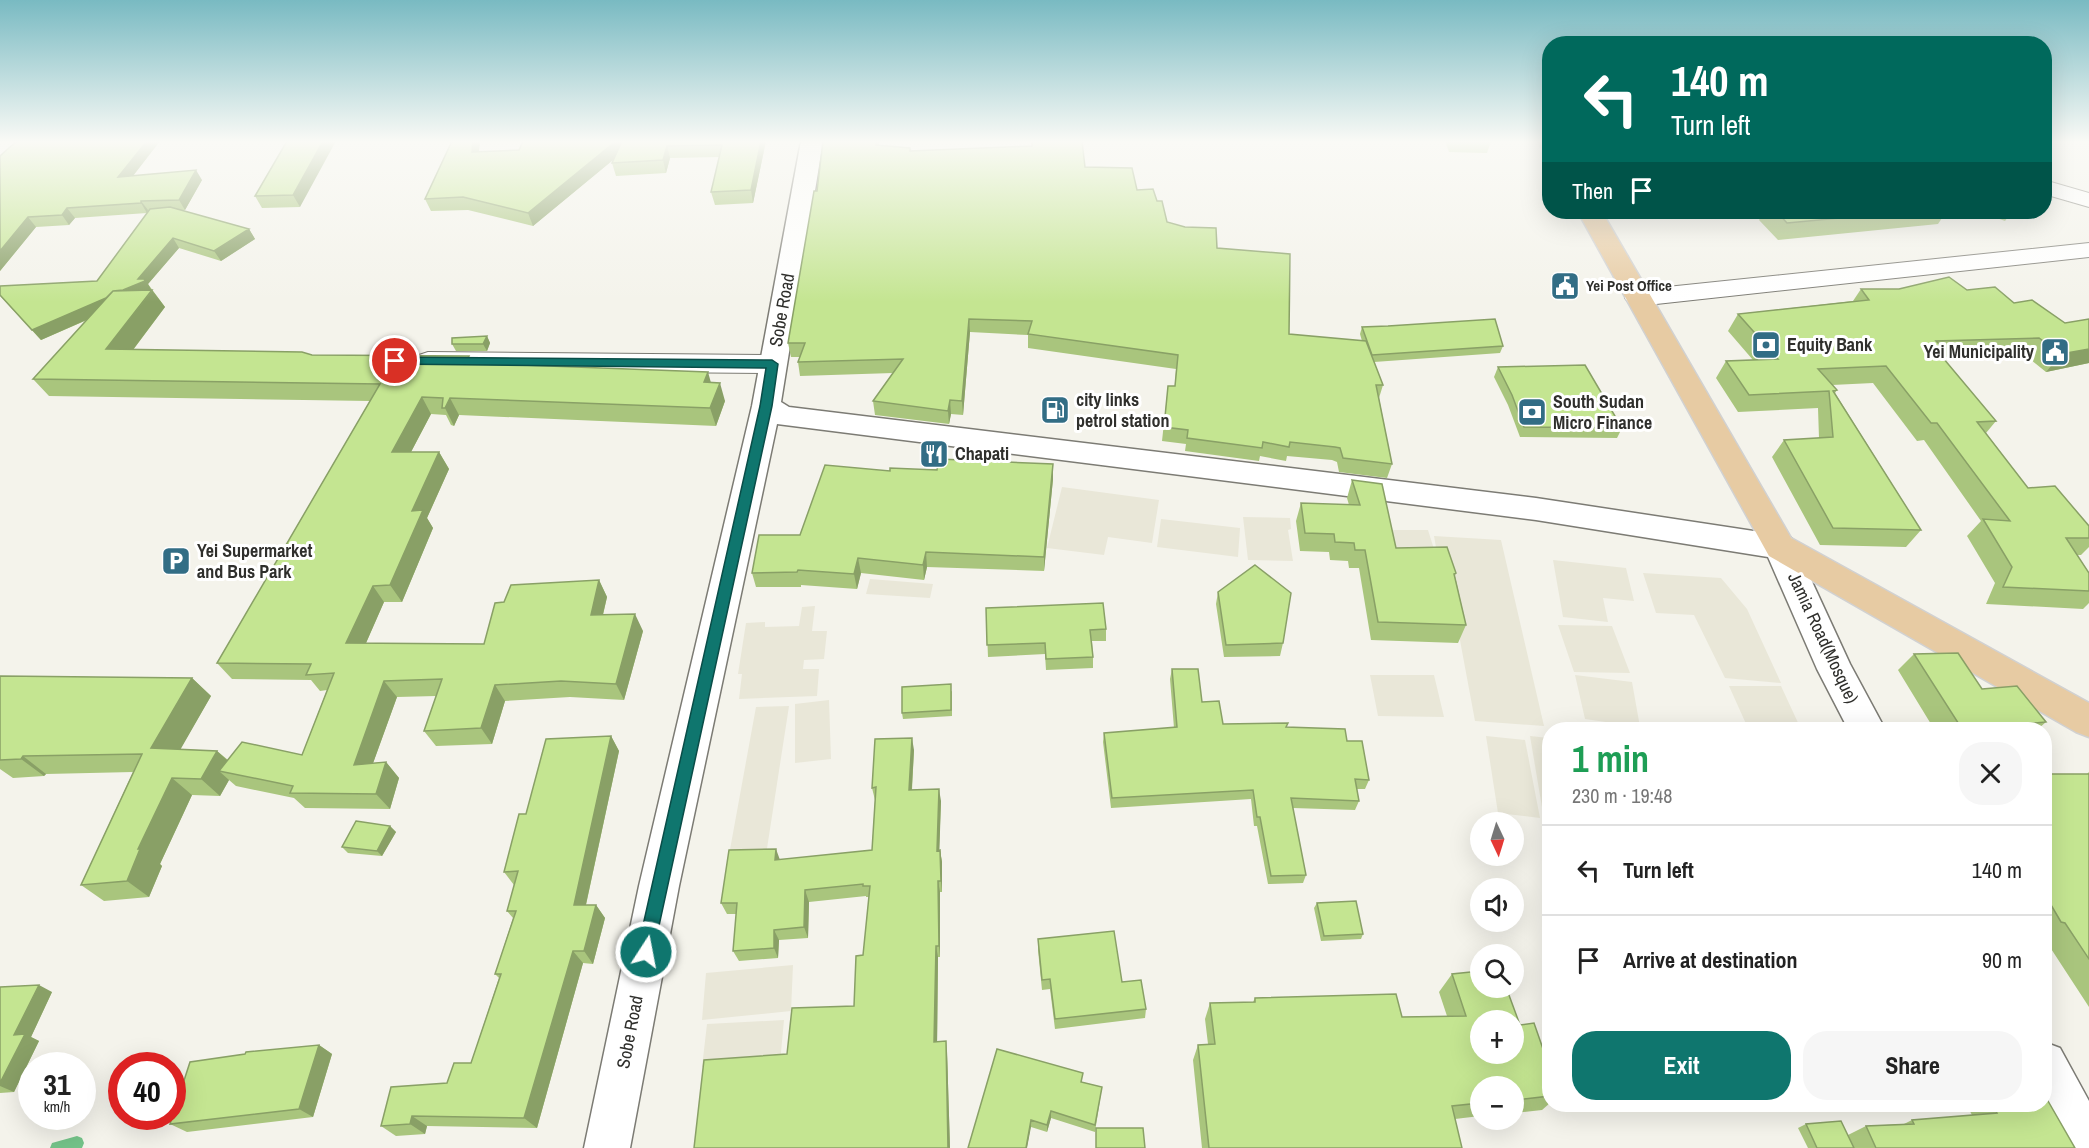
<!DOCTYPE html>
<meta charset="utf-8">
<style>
body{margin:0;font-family:"Archivo Narrow",sans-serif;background:#f6f6f6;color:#222;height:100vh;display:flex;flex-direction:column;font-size:22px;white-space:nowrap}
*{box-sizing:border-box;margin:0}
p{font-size:20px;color:#767676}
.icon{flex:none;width:33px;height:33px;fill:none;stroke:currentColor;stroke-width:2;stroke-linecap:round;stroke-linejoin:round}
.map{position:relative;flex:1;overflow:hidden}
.drawer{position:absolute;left:1542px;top:722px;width:510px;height:390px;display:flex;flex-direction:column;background:#fff;border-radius:24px;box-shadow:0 6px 24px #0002}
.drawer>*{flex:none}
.hud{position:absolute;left:1542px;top:36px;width:510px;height:183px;border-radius:24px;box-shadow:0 6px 24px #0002;background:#00695c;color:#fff;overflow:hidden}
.needle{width:39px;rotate:176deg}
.controls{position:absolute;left:1470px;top:812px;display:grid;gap:12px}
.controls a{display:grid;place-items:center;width:54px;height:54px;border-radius:50%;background:#fff;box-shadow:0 6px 24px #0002;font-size:30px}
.speed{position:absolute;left:18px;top:1052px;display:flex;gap:12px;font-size:30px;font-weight:700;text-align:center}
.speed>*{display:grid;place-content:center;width:78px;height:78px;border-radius:50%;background:#fff;box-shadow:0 6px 24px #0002;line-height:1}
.speed small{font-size:15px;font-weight:400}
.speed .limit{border:9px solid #d22;background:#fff;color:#111}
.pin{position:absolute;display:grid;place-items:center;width:51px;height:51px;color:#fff;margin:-26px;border:3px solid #fff;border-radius:50%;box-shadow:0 2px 6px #0007}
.me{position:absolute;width:66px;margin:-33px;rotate:11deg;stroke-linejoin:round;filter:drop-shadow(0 0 4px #0008)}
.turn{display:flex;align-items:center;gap:21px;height:126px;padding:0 30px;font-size:27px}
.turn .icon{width:78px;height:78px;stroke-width:2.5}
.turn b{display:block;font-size:42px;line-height:51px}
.then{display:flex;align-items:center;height:57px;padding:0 30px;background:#0003;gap:12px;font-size:22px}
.round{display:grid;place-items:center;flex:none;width:63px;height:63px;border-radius:24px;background:#f6f6f6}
.summary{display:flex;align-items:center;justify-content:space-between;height:102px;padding:0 30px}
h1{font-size:36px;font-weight:700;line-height:45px;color:#1e9e55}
.button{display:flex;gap:12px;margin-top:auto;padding:12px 30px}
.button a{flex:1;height:69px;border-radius:24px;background:#0f766e;color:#fff;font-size:24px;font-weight:700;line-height:69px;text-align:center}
.button a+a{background:#f6f6f6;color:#222}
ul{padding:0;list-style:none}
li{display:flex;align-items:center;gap:18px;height:90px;padding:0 30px;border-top:2px solid #e0e0e0}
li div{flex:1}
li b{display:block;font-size:22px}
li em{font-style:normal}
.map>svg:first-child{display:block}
.built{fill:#e9e7d8}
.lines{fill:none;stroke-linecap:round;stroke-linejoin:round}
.stream{fill:#74c389;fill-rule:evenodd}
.street-casing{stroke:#7c7b74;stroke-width:2}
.secondary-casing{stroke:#7c7b74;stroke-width:3}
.primary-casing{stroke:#d1d1d1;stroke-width:3}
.street{fill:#fff;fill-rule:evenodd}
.secondary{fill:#fff;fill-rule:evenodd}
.primary{fill:#e7cba3;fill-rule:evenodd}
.wall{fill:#a9c57d}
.shaded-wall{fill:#89a066}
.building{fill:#c4e591;stroke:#89a066;stroke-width:1.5;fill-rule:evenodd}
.route{fill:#0f766e;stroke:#0a4d48;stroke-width:1.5}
.labels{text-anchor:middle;stroke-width:6;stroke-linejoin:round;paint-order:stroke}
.far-poi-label{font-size:15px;font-weight:bold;fill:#2f2f2c;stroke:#fff;text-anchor:start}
.street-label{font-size:18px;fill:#2f2f2c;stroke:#fff}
.poi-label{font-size:18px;font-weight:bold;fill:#2f2f2c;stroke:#fff;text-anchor:start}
</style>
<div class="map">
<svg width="2089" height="1148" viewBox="0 0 2089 1148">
<rect width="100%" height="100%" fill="#f4f3eb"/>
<path class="built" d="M1062 487 1159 500 1152 543 1108 537 1104 555 1047 548Z
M1243 517 1290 518 1291 529 1288 530 1293 561 1248 560Z
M1161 519 1240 528 1238 557 1157 547Z
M1386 530H1428L1438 562 1395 563Z
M1434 536 1501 540 1544 726 1475 721 1446 565 1439 564Z
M1553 560 1626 568 1634 601 1603 598 1608 622 1563 617Z
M1643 573 1721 578 1747 609 1781 683 1725 678 1694 615 1656 613Z
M870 579 933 584 930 598 866 594Z
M815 606 812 631H827L824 659 804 660 803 669H819L817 696 739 699 742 674H738L746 623 765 622V627L799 626 802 607Z
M1558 625 1612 626 1630 673 1574 672Z
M1370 675H1434L1444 717 1378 716Z
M1575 675 1632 682 1640 727 1585 719Z
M1729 686H1781L1800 727 1747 726Z
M829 700 831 759 795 763V704Z
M789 706 766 855H729L756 707Z
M1486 736 1525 740 1540 818 1498 813Z
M1530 736 1549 738V819H1544Z
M793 965 791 1011 702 1020 706 973Z
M784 1020 780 1063 702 1067 707 1024Z"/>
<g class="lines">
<path class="stream" d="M77 1136 82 1138 84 1143 82 1148H50L52 1143Z"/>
<g class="street-casing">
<path id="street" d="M2044 180 2089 193V207L2044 194Z
M2089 243V257L1638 306 1629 303 1625 298 1629 293 1638 290Z
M428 352 772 355 781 358 785 364 781 370 772 373 428 370 419 367 415 361 419 355Z"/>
</g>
<g class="secondary-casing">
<path id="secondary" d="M801 141H823L781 402 789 407 1536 498 1780 535 1791 538 1796 547 1850 664 1885 729H1848L1817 669 1768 557 1536 520 777 424 679 886 630 1148H584L639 886 752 406Z
M2044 1042 2060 1048 2089 1101V1148H2064L2041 1104H2044Z"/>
</g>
<g class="primary-casing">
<path id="primary" d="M1537 141H1550V150L1542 148Z
M1578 212H1602L1791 538 2089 703V737L2076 732 1769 556Z"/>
</g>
<use href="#street" class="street"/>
<use href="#secondary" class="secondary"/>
<use href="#primary" class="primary"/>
</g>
<path class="wall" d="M18 141H160L133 176 202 180 185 210H179L249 229 255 239 221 261 179 248 148 284 165 307 133 350 312 355 472 363 711 383 725 401 716 426 459 415 454 426 451 425 446 415 431 414 411 452H439L449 469 427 518 433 528 402 602H384L366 643 484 644 504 602 599 580 607 597 603 615 643 631 624 700 570 697 505 701 492 744 436 746 424 731 436 696 397 697 373 763 386 762 399 778 390 809 305 808 294 798 236 786 229 780 220 796 192 795 160 864 162 866 149 897 104 901 81 885 133 772 46 774 44 776 13 778 0 769V676L192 678 211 696 180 749 217 751 228 760 302 755 327 690 320 691 311 680 232 679 217 663 370 401 49 396 33 379 87 320 41 340 0 296V286L97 281 147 213 75 218 69 225 36 227 0 271Z
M287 141 300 207 262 208 255 196Z
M452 141H480L479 152 519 150 523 141H766L753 203 715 205 711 192 719 157 670 158 666 173 616 176 612 163 614 159 533 226 468 210 431 211 425 199Z
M823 141H879V145L910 148 911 151 1031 146V141H1082L1085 167 1137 190 1157 201 1167 222 1217 248 1289 334 1362 341 1360 334 1362 327 1503 346 1500 353 1374 362 1383 385 1379 398 1392 464 1387 478 1339 472 1337 462 1332 460 1287 456 1286 461 1260 456 1259 461 1185 451 1186 444 1162 441 1168 386H1175L1176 369 1028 348V335L970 332 963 415 951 414 949 424 875 415 873 401 893 373 800 376 798 362 800 357H791L788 343 817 191Z
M1445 141H1491L1487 153 1449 152Z
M1764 212H1946L1938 224 1778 240 1759 220Z
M1980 212H2012L2005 221Z
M1861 289 1967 290 2014 303 2065 323 2089 319V363L2046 372 2025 355 1942 357 1996 421 1986 433 2028 488 2089 538V547L2081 555H2077L2089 573V603L2083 609 1986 604 1995 583 1967 536 1981 521 1924 440 1917 441 1873 383 1832 385 1837 390 1835 393 1921 530 1906 547 1820 545 1772 457 1784 440 1819 438 1818 408 1738 412 1716 378 1726 361 1753 360 1728 331 1738 314 1853 301Z
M487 336 490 343 487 351H456L452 344Z
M1498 367 1622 428 1617 438 1520 437 1508 405 1494 377Z
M1053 464V479L1044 571 927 567 924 580 861 573 857 589 801 585V587H756L752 573 800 535 890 471Z
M1352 480 1396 548 1456 573 1455 576 1466 625 1458 643 1371 640 1359 568H1349L1348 561 1330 560 1329 552 1300 551 1296 521 1301 503 1349 505 1347 498Z
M1218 592 1283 643 1280 656 1224 657 1216 604Z
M986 608 1106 629V641H1092L1093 657V668L1046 670 1045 654 988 657Z
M1914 654 1982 689 2046 722 2038 729H1934L1898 670Z
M1172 669 1223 724 1287 727 1347 741 1369 780 1365 789H1357L1359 801 1355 810 1293 808 1306 875 1303 883 1268 884 1257 826H1254L1251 799 1111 808 1103 742 1104 733 1174 728 1170 679Z
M952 691V716L903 719 902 713Z
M611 736 619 751 586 905H596L605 918 593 964 583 963 537 1128 427 1126 425 1134 396 1136 381 1126 447 1083 471 1063 499 978 495 974 513 918 507 911 514 885 504 872 526 814Z
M914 750 912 790 941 801 939 850H940L942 862V892H940V957H938L937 1042 947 1051 950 1148H694L787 1054 854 1006 863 955 869 897H866V896L809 902 808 938 779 940 778 958 739 961 733 951 736 914H727L721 903 780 860 872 850 875 800 872 788Z
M2089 772V1007L2044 938V774H2087Z
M390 826 396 832 382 856 348 853 342 847Z
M1317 903 1363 934 1361 939 1321 941 1314 908Z
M1038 939 1146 1009 1145 1018 1055 1029 1050 989 1042 990 1038 950Z
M1452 974 1520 1025 1550 1069V1103L1542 1110 1514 1113V1086H1480V1116L1455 1119 1462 1148H1202L1193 1060 1198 1045 1208 1044 1205 1019 1210 1003 1253 1002 1255 998 1402 1017 1447 1016 1439 992Z
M0 987 52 992 31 1037 39 1041 14 1092 0 1093Z
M319 1045 332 1054 313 1117 187 1132 170 1124Z
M1082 1082 1102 1087 1095 1132 1051 1118 1047 1132 1031 1127 968 1148Z
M1966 1104H2044L2075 1148H1808L1798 1128 1806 1124 1848 1135 1866 1126 1904 1124 1912 1120 1972 1115Z"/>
<path class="shaded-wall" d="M147 141H160L125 186 118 177Z
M323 141H336L300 207 293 195Z
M473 141H480L477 165 472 152Z
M616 141H628L630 146 533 226 528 213Z
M761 141H766L753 203 751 190Z
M667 146 670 158 666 173 663 160Z
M196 170 202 180 185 210 179 200Z
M141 201 148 210 147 213 141 203Z
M67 208 75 218 69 225 62 215Z
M28 217 36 227 0 271V251Z
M249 229 255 239 221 261 214 251Z
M173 238 179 248 148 284 152 291V290L165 307 120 367 106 349 152 291 41 340 32 330 138 279Z
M969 319 970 332 963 415 962 401Z
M487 336 490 343 487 351 483 344Z
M2089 349V363L2046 372 2061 354Z
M469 356 477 373 465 363Z
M708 372 713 390 704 382Z
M720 383 725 401 716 426 710 408Z
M422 397 431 414 402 469 392 452Z
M450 398 459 415 454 426 445 408Z
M950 400 951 414 949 424 948 411Z
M439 452 449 469 427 518 433 528 402 602 390 585 412 511Z
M1053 464V479L1044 571V557Z
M926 552 927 567 924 580 923 565Z
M858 558 861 573 857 589 854 574Z
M599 580 607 597 599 631 591 615Z
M373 586 384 602 359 659 346 643Z
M635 614 643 631 624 700 616 684Z
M192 678 211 696 171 766 151 748Z
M384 681 397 697 367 780 354 765Z
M495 685 505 701 492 744 481 728Z
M611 736 619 751 583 918 574 905Z
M912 738 914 750 911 802 909 790Z
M217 751 236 768 219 771 229 780 220 796 201 779Z
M23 756 46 774 44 776 21 759Z
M386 762 399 778 390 809 376 794Z
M172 778 192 795 160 864 162 866 149 897 127 881 138 849Z
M939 789 941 801 939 862 937 851Z
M390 826 396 832 382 856 377 851Z
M776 849 780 860H775Z
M940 850 942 862V892L941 881Z
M938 881 940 892V957L939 946Z
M805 890 809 902 808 938 804 927Z
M596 905 605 918 593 964 584 951Z
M774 930 779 940 778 958 774 948Z
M936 946 938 957 937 1051 934 1042Z
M573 951 583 963 537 1128 524 1118Z
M39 985 52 992 31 1037 39 1041 14 1092 0 1086V1083L14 1035Z
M946 1041 947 1051 950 1148H948Z
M319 1045 332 1054 313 1117 299 1109Z
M1051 1111V1118L1047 1132V1125Z
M412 1116 427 1126 425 1134 410 1124Z
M1031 1120V1127L1027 1148H1026Z"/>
<path class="building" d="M18 141H147L118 177 196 170 179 200 141 201V203L67 208 62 215 28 217 0 251V156L11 146Z
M287 141H323L293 195 255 196Z
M452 141H473L472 152 519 150 523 141H616L528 213 463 197 425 199Z
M622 141H761L751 190 711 192 722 145 667 146 663 160 612 163Z
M823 141H876V145L910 148V151L1032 146V141H1082L1085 167 1132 168 1137 190 1153 189 1157 201H1162L1167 222 1185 227 1216 228 1217 248 1290 254 1289 334 1366 341 1383 385H1376L1392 464 1343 458 1340 448 1335 447 1290 442 1289 447 1263 442 1262 448 1187 438 1188 430 1164 427 1168 386H1175L1178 355 1028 334 1032 321 969 319 962 401 950 400 948 411 873 401 903 359 798 362 805 343H788L814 191H817Z
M170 207 249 229 214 251 173 238 138 279H144L145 281 123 290 113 291 106 298 32 330 0 295V286L97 281 150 209Z
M1777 212H1904L1787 223Z
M1949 277 1967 290 1995 287 2014 303 2032 300 2065 323 2089 319V349L2061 354 2039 338 1936 341 1941 346H1933L1996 421 1977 422 2028 488 2055 486 2089 526V538H2066L2089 573V591L2003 587 2012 567 1983 519 2010 521 1937 423H1931L1886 366 1818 369 1837 390 1833 391 1921 530 1833 528 1784 440 1833 437 1829 391 1749 395 1726 361 1778 359 1738 314 1869 300 1861 289H1899Z
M152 290 106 349 302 352 312 355 469 356 465 363 708 372 704 382 720 383 710 408 450 398 445 408H442L443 398 422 397 392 452H439L412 511 423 510 390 585 373 586 346 643 484 644 495 603 504 602 511 585 599 580 591 615 635 614 616 684 561 681 495 685 481 728 424 731 442 679 384 681 354 765 386 762 376 794 290 793 293 786 219 771 242 742 302 755 334 673 306 675 311 664 217 663 380 384 33 379 113 291Z
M1495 319 1503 346 1372 355 1362 327 1388 326Z
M487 336 483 344H452V338Z
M1585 365 1622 428 1524 427 1512 395 1498 367Z
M939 459 1053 464 1044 557 926 552 923 565 858 558 854 574 798 570 797 572 752 573 759 535H800L825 465 890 471V468L937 470Z
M1352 480 1382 484 1396 548 1447 547 1456 573 1454 574 1466 625 1378 622 1365 550H1355L1354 543 1335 542 1334 534 1305 533 1301 503 1360 505Z
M1255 565 1291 593 1283 643 1226 645 1218 592Z
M1103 603 1106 629 1090 630 1093 657 1046 659 1045 643 987 645 986 608Z
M1958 653 1982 689 2017 686 2046 722 2005 726 2007 729H1962L1914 654Z
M1172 669H1198L1202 702 1219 701 1223 724 1288 723 1286 727 1345 729 1347 741H1362L1369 780 1355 779 1359 801 1291 798 1306 875 1271 876 1260 817H1257L1253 790 1112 798 1104 733 1177 727Z
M0 676 192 678 151 748 217 751 201 779 172 778 138 849H140L127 881 81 885 142 754 23 756 21 759 0 760Z
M951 684V710L902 713V687Z
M611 736 574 905H596L584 951H573L524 1118 412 1116 410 1124 381 1126 391 1087 447 1083 454 1063H471L501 974H495L516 911H507L518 871 504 872 519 814H526L546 739Z
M912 738 909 790 939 789 937 851 940 850 941 881H938L939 946H936L934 1042 946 1041 948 1148H694L704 1060 787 1054 792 1008 854 1006 856 956 863 955 870 886H863V884L805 890 804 927 774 930V948L733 951 737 903H721L729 850 776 849 775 860 872 850 876 787 872 788 875 739Z
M2044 774H2089V959L2065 923 2061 922 2044 893Z
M356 821 390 826 377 851 342 847Z
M1356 901 1363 934 1324 936 1317 903Z
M1114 931 1122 982 1141 980 1146 1009 1055 1019 1050 979 1042 980 1038 939Z
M1480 971V987H1506L1520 1025 1534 1023 1550 1069V1096L1514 1100V1086H1480V1103L1452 1106 1462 1148H1209L1198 1045 1215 1044 1210 1003 1255 1002V998L1396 994 1402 1017 1466 1016 1452 974ZM1480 1020H1514V1053H1480Z
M39 985 14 1035 25 1034 0 1083V987Z
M319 1045 299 1109 170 1124 190 1062 245 1054 246 1052Z
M997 1049 1083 1073 1081 1082 1102 1087 1095 1125 1051 1111 1047 1125 1031 1120 1026 1148H968Z
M2044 1094 2075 1148H1876L1866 1126 1914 1124 1912 1120 1997 1113 1992 1104H2044Z
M1841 1121 1854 1148H1817L1806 1124Z
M1096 1128H1143L1145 1148H1096Z"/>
<linearGradient id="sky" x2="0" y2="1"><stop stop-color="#79bac2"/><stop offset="0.47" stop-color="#fafaf6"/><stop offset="1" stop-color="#fafaf6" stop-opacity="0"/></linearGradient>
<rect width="2089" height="302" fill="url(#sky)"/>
<path class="route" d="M395 357 772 360 778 364 772 406 652 958 646 960 640 958 637 952 760 406 766 368 391 364 389 361Z"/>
<defs>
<g id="civic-square" transform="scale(1.5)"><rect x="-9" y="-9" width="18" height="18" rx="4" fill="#326d85" stroke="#fff"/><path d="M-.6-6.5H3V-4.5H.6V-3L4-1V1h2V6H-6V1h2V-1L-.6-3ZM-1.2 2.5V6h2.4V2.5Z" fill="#fff"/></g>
<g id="bank-square" transform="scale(1.5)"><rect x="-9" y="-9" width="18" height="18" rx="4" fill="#326d85" stroke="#fff"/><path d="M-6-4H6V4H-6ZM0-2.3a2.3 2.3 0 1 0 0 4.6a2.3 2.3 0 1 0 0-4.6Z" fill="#fff"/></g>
<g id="fuel-square" transform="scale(1.5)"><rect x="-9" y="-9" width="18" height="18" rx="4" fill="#326d85" stroke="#fff"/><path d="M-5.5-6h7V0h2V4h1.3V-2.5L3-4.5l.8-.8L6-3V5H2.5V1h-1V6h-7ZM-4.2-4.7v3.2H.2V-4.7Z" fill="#fff"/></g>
<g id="restaurant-square" transform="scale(1.5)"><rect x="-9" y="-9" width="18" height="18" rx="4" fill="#326d85" stroke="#fff"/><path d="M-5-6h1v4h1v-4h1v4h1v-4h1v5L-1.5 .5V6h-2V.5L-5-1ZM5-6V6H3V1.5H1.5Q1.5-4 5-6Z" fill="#fff"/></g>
<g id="parking-square" transform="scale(1.5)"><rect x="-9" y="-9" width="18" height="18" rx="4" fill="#326d85" stroke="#fff"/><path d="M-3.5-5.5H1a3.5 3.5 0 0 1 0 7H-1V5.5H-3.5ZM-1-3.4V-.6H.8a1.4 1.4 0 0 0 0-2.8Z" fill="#fff"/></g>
</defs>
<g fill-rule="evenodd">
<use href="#civic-square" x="1565" y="286"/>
<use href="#bank-square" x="1766" y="345"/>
<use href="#civic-square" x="2055" y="352"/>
<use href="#fuel-square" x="1055" y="410"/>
<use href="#bank-square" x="1532" y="412"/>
<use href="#restaurant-square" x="934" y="454"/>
<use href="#parking-square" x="176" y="561"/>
</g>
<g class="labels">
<g class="far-poi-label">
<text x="1586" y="291">Yei Post Office</text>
</g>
<g class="street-label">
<text transform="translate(782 310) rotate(-80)" y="6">Sobe Road</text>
<text transform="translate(1823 638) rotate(65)" y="6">Jamia Road(Mosque)</text>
<text transform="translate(630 1032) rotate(-79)" y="6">Sobe Road</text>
</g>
<g class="poi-label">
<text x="1787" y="351">Equity Bank</text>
<text x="2034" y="358" text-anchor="end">Yei Municipality</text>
<text x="1076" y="406">city links<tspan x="1076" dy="21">petrol station</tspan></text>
<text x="1553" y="408">South Sudan<tspan x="1553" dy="21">Micro Finance</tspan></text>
<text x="955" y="460">Chapati</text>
<text x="197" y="557">Yei Supermarket<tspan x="197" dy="21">and Bus Park</tspan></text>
</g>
</g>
</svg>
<div class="controls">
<a><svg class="needle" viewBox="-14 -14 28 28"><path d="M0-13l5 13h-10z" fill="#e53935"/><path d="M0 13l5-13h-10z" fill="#767676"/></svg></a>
<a><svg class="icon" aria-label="sound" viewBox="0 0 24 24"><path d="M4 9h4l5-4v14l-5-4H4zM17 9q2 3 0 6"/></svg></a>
<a><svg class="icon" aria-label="search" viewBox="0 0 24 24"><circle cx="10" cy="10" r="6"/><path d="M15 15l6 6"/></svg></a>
<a>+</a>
<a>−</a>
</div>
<div class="speed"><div>31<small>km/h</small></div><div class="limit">40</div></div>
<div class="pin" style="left:395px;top:361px;background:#d93025"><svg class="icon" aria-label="arrive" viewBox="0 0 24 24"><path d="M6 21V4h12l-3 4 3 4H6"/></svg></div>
<svg class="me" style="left:646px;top:952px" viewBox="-20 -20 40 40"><circle r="17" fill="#0f766e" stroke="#fff" stroke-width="3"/><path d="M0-11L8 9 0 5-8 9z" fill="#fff"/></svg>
<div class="hud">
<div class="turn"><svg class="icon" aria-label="left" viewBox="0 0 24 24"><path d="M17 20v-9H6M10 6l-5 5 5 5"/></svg><div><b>140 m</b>Turn left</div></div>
<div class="then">Then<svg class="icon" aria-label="arrive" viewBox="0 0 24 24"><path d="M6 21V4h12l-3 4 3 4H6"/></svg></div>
</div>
<section class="drawer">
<div class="summary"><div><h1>1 min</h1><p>230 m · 19:48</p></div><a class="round"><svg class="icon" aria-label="close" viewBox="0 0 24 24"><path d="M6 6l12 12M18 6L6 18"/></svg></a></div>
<ul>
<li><svg class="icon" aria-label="left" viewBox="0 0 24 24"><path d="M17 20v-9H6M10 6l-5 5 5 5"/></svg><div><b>Turn left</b></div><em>140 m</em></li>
<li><svg class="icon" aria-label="arrive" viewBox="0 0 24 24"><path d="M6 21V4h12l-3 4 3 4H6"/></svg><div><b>Arrive at destination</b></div><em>90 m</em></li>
</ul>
<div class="button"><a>Exit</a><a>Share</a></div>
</section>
</div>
